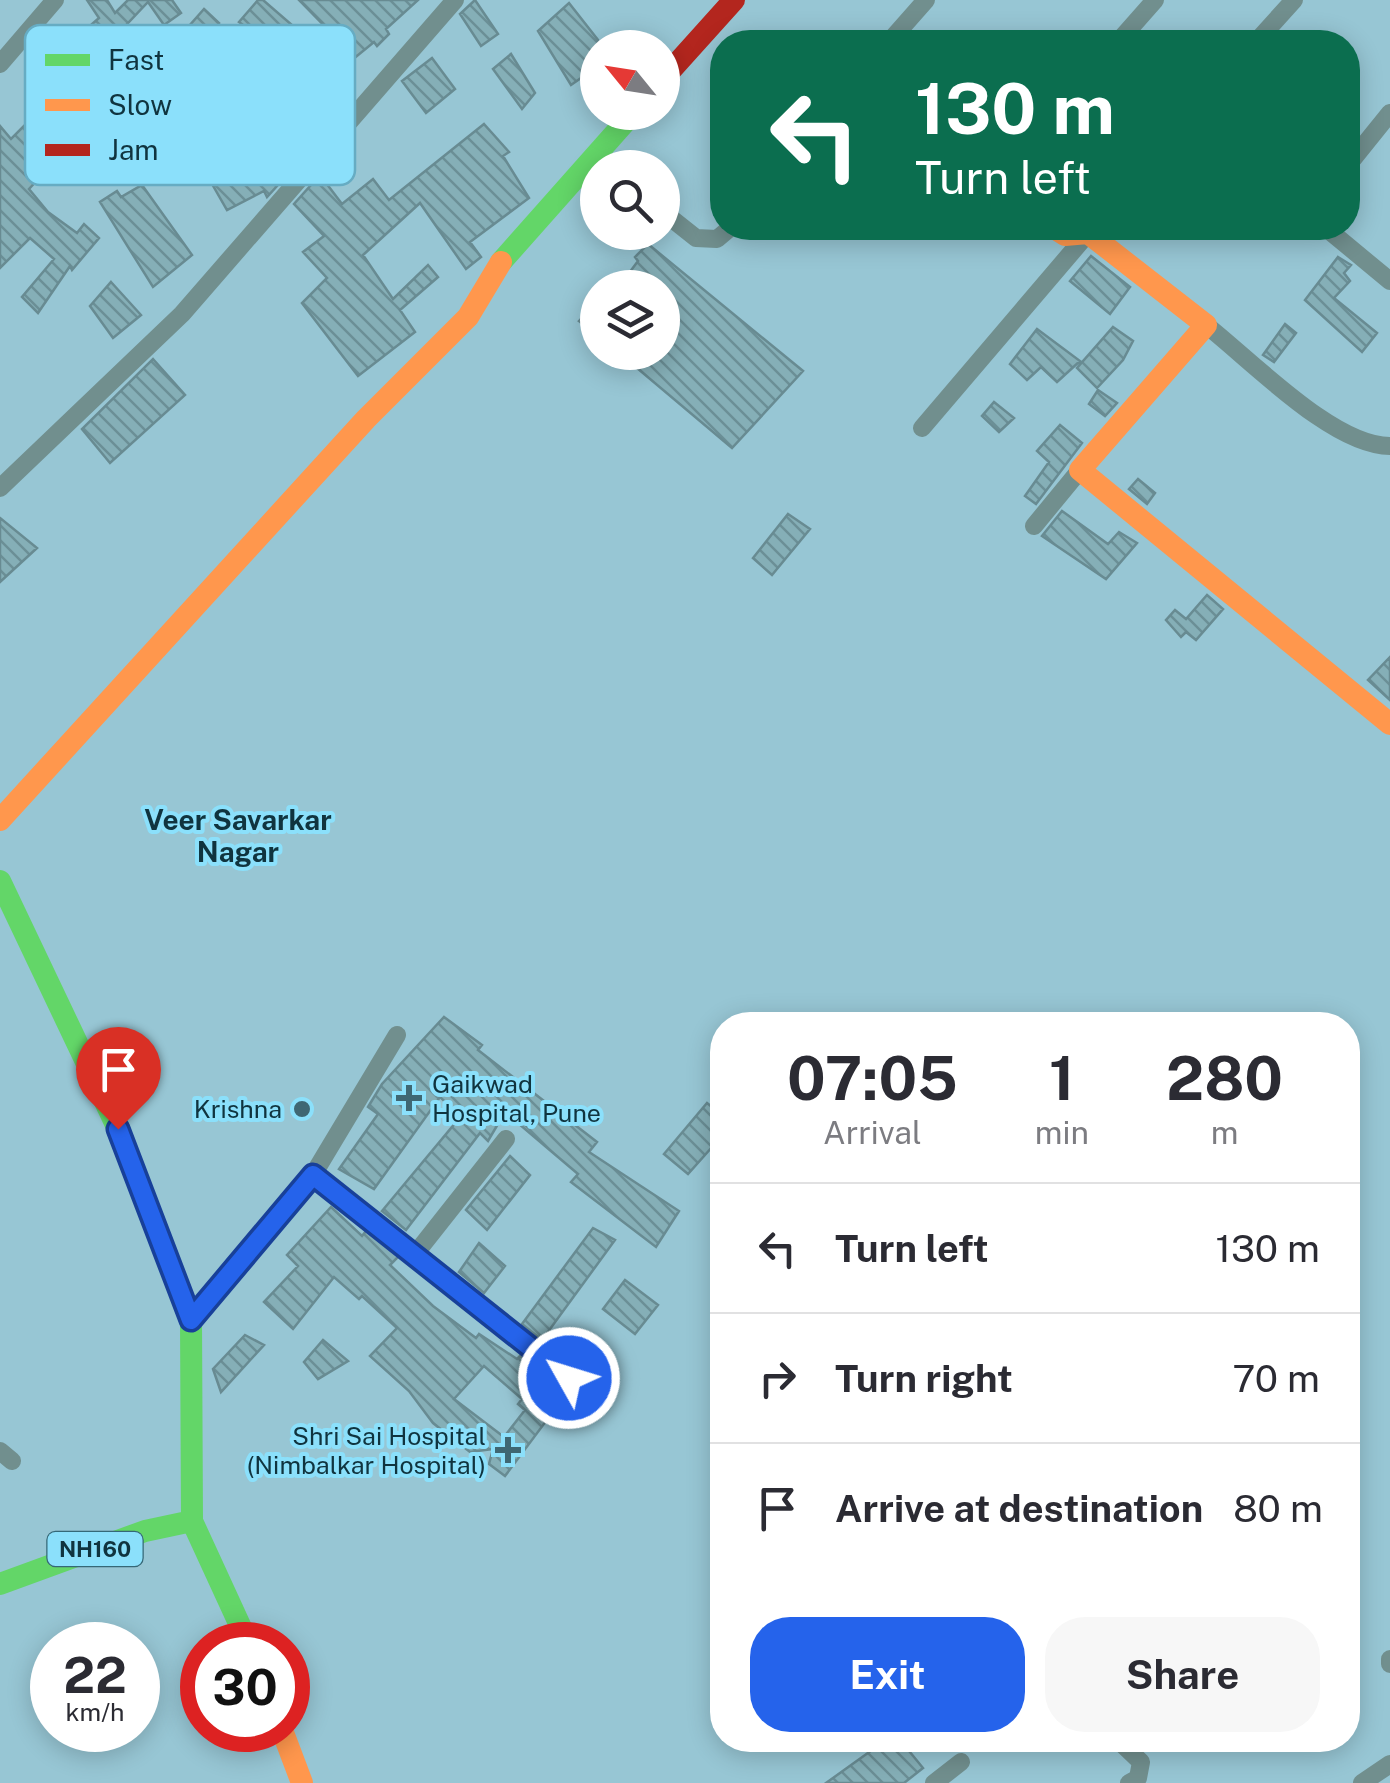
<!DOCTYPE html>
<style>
body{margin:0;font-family:"Public Sans",sans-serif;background:#f7f7f7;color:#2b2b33;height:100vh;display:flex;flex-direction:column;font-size:38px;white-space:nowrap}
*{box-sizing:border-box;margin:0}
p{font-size:32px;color:#7c7c81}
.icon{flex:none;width:55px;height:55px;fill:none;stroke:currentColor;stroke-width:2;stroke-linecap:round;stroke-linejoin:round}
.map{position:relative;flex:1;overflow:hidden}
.drawer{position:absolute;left:710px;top:1012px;width:650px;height:740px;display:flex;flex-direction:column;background:#fff;border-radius:40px;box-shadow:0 5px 25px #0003}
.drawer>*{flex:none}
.hud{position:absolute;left:710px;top:30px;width:650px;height:210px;border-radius:40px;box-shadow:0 5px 25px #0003;background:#0b6e4f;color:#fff;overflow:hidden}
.needle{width:65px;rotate:300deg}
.buttons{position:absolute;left:580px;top:30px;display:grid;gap:20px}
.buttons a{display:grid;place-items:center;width:100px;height:100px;border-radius:50%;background:#fff;box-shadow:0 5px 25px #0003;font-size:50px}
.speed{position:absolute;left:30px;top:1622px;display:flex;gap:20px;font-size:50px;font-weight:700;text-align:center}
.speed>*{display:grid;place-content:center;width:130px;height:130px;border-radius:50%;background:#fff;box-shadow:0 5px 25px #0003;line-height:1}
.speed small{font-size:25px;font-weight:400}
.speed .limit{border:15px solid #d22;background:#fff;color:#111}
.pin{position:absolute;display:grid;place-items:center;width:85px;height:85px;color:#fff;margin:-102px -42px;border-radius:50% 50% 50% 0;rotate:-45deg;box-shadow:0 0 10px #0007}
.pin .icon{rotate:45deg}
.me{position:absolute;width:110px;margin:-55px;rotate:309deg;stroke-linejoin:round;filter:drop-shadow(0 0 8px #0008)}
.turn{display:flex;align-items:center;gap:35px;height:210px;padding:0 40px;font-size:45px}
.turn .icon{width:130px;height:130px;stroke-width:2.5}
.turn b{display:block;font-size:70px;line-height:85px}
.eta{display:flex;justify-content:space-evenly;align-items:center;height:170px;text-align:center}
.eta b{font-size:60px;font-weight:700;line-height:70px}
.cta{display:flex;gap:20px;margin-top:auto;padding:20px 40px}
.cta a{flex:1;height:115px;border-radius:40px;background:#2563eb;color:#fff;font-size:40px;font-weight:700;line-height:115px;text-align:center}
.cta a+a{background:#f7f7f7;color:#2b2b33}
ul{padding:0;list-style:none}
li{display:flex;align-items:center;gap:30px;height:130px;padding:0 40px;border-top:2px solid #e1e1e2}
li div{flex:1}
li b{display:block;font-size:38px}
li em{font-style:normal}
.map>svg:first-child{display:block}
.building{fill:url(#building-back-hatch);stroke:#688b92;stroke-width:2.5;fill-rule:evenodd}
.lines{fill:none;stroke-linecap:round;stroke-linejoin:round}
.street{stroke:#718f8e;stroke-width:18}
.fast{stroke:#63d668;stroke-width:22}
.slow{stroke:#ff974d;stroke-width:22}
.jam{stroke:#b3261e;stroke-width:22}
.route-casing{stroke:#184099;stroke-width:25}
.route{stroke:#2563eb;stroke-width:18}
.poi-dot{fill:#3f6773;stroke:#8be0fb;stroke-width:4}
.labels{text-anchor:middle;stroke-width:8;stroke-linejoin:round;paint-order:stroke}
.shield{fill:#8be0fb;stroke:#356877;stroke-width:2.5}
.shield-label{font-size:22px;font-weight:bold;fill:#10343f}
.poi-label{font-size:25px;fill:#10343f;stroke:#8be0fb;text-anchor:end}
.neighbourhood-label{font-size:28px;font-weight:bold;fill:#10343f;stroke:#8be0fb}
.key{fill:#8be0fb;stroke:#66acc3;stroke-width:2.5}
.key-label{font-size:28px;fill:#10343f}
</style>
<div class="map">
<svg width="1390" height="1783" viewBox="0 0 1390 1783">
<defs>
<pattern id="building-back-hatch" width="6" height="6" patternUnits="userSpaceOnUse" patternTransform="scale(2.5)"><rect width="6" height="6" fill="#85afb7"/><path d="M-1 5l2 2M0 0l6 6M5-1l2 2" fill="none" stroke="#6b8f96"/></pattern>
</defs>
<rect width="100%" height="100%" fill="#97c6d4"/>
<path class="building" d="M87 0H107L115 13 128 0H172L181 13 164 25 148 2 92 61 75 39 99 18Z
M258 0H263L315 45 301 69 342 92 319 134 276 161 287 175 267 197 264 191 227 210 200 163 224 147 237 164 270 127 246 89 222 115 204 97 175 129 167 122 127 149 108 109 94 126 87 119 36 168 42 175 29 189 48 212 77 233 84 224 99 238 72 270 70 266 38 313 22 297 54 259 30 238 0 268V126L11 139 51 99 73 115 96 89 130 115 160 94 154 88 190 56 226 68 258 36 239 22Z
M299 0H418L386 29 389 34 377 46 374 42 341 69 329 55 341 43Z
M475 0 498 34 481 46 460 14Z
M569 3 598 40V66L571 85 538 31Z
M204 9 219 23 205 38 190 25Z
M511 54 535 93 522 109 493 69Z
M432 58 455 89 426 113 402 81Z
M484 124 509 152 503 156 529 198 470 242 481 257 466 269 420 203 363 255 393 299 428 265 438 277 400 310 415 332 358 376 302 303 327 278 303 252 324 236 294 204 320 175 342 204 373 179 389 200Z
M142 185 192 255 153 287 100 202 117 191 121 197Z
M648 244 803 371 732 448 618 352H662V288H618L638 261 635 257Z
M1091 256 1130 287 1110 314 1070 281Z
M1338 257 1351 265 1344 273 1350 281 1334 298 1377 333 1362 352 1305 300Z
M111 282 141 315 113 338 90 306Z
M590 309 598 315V336L579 321Z
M1285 324 1296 333 1274 362 1263 355Z
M1113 327 1133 341 1123 360 1097 388 1077 368Z
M1037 329 1080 361 1057 382 1041 367 1027 380 1010 364Z
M153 359 185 395 110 463 82 429Z
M1098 390 1117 403 1105 416 1089 404Z
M994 402 1014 418 999 432 982 416Z
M1060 425 1082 443 1036 504 1025 496 1049 462 1037 451Z
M1138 479 1155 493 1147 504 1129 489Z
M1062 511 1108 544 1119 532 1137 543 1106 579 1042 536Z
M788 514 810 529 772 575 753 558Z
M0 518 37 548 0 582Z
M1207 595 1223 609 1196 640 1186 632 1181 637 1166 620 1175 610 1186 619Z
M1390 657V700L1368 680Z
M444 1017 482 1045 478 1050 597 1142 589 1152 679 1211 656 1247 571 1182 578 1174 505 1112 488 1141 480 1133 406 1230 382 1211 461 1116 440 1097 374 1189 339 1169 378 1114 368 1107 382 1084Z
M707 1103 722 1115V1154L713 1146 688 1174 664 1154Z
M510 1156 530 1175 487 1230 466 1210Z
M331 1207 362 1236 366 1231 399 1256 390 1265 433 1306 476 1338 479 1334 517 1359 520 1356 567 1393 505 1476 489 1464 493 1449 470 1452 433 1423 409 1391 370 1356 397 1328 362 1296 359 1299 334 1277 293 1329 264 1302 298 1266 287 1255ZM484 1366 522 1399 518 1404 525 1410 504 1437 454 1399Z
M593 1228 615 1240 542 1340 522 1324Z
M479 1243 505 1266 484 1293 459 1272Z
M625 1280 658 1305 635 1334 603 1309Z
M245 1335 264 1345 221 1392 213 1369Z
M323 1340 348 1361 318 1379 304 1362Z
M886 1740H900L923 1768 904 1783H826Z"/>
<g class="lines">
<path class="street" d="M889 42 926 0
M1118 42 1155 0
M1256 42 1294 0
M0 64 55 0
M1348 165 1390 113
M662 211 696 238 717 239 730 228
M1326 228 1390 281
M1206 325C1252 361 1333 446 1390 446
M922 428 1089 232
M0 488 182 314 455 0
M1034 526 1080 470
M313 1175 416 1253 506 1139
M416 1253 569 1378 593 1352
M191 1320 313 1175 397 1035
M0 1451 12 1461
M1390 1659V1664
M1118 1740 1141 1762 1138 1778 1129 1783
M934 1783 961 1762
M1362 1783 1390 1764"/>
<path class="fast" d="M501 262 634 112
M0 881 118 1129 191 1320 192 1521
M0 1584 145 1531 192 1521 249 1645"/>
<path class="slow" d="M1054 228 1065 235 1088 233 1206 325 1080 470 1390 724
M0 820 366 419 468 317 501 262
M282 1730 302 1783"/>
<path class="jam" d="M662 80 734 0"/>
</g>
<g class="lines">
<g class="route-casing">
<path id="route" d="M118 1129 191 1320 313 1175 569 1378"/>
</g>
<use href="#route" class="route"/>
</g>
<g class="poi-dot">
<path d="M404 1083h10v10h10v10h-10v10h-10v-10h-10v-10h10z"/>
<circle cx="302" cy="1109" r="10"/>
<path d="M503 1435h10v10h10v10h-10v10h-10v-10h-10v-10h10z"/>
</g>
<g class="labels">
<rect class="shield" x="47.5" y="1532" width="95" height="34" rx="8"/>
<g class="shield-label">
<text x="95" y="1557">NH160</text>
</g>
<g class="poi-label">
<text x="432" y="1093" text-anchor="start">Gaikwad<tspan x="432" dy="29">Hospital, Pune</tspan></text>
<text x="282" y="1118">Krishna</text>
<text x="486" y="1445">Shri Sai Hospital<tspan x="486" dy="29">(Nimbalkar Hospital)</tspan></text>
</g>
<g class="neighbourhood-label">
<text x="238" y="830">Veer Savarkar<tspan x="238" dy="32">Nagar</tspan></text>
</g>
</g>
<rect x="25" y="25" width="330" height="160" rx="15" class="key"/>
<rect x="45" y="54" width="45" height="12" fill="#63d668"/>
<rect x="45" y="99" width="45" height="12" fill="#ff974d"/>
<rect x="45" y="144" width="45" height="12" fill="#b3261e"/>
<g class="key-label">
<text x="108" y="70">Fast</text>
<text x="108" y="115">Slow</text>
<text x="108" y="160">Jam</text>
</g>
</svg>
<div class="buttons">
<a><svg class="needle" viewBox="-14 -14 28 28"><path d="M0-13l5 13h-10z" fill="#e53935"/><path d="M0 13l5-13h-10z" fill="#7c7c81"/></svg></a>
<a><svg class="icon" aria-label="search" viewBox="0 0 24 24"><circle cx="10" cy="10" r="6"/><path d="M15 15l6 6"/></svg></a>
<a><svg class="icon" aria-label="layers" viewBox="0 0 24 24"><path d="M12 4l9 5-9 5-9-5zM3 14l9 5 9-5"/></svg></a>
</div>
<div class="speed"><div>22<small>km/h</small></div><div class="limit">30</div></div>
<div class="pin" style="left:118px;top:1129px;background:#d93025"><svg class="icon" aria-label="arrive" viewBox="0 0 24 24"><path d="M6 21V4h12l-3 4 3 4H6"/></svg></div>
<svg class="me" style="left:569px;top:1378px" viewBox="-20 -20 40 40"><circle r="17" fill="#2563eb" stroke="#fff" stroke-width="3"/><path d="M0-11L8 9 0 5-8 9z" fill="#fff"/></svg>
<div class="hud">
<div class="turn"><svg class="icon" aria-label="left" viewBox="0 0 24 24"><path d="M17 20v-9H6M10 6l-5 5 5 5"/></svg><div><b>130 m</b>Turn left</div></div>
</div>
<section class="drawer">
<div class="eta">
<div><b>07:05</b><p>Arrival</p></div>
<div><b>1</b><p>min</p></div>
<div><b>280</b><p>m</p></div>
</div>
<ul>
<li><svg class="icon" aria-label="left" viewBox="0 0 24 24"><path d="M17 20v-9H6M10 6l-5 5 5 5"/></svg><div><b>Turn left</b></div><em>130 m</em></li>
<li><svg class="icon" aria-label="right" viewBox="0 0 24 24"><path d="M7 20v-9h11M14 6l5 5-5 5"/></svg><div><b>Turn right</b></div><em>70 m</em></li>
<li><svg class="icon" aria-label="arrive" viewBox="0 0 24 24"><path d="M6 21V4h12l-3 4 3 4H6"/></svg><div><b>Arrive at destination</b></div><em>80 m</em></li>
</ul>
<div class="cta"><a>Exit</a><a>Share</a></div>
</section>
</div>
